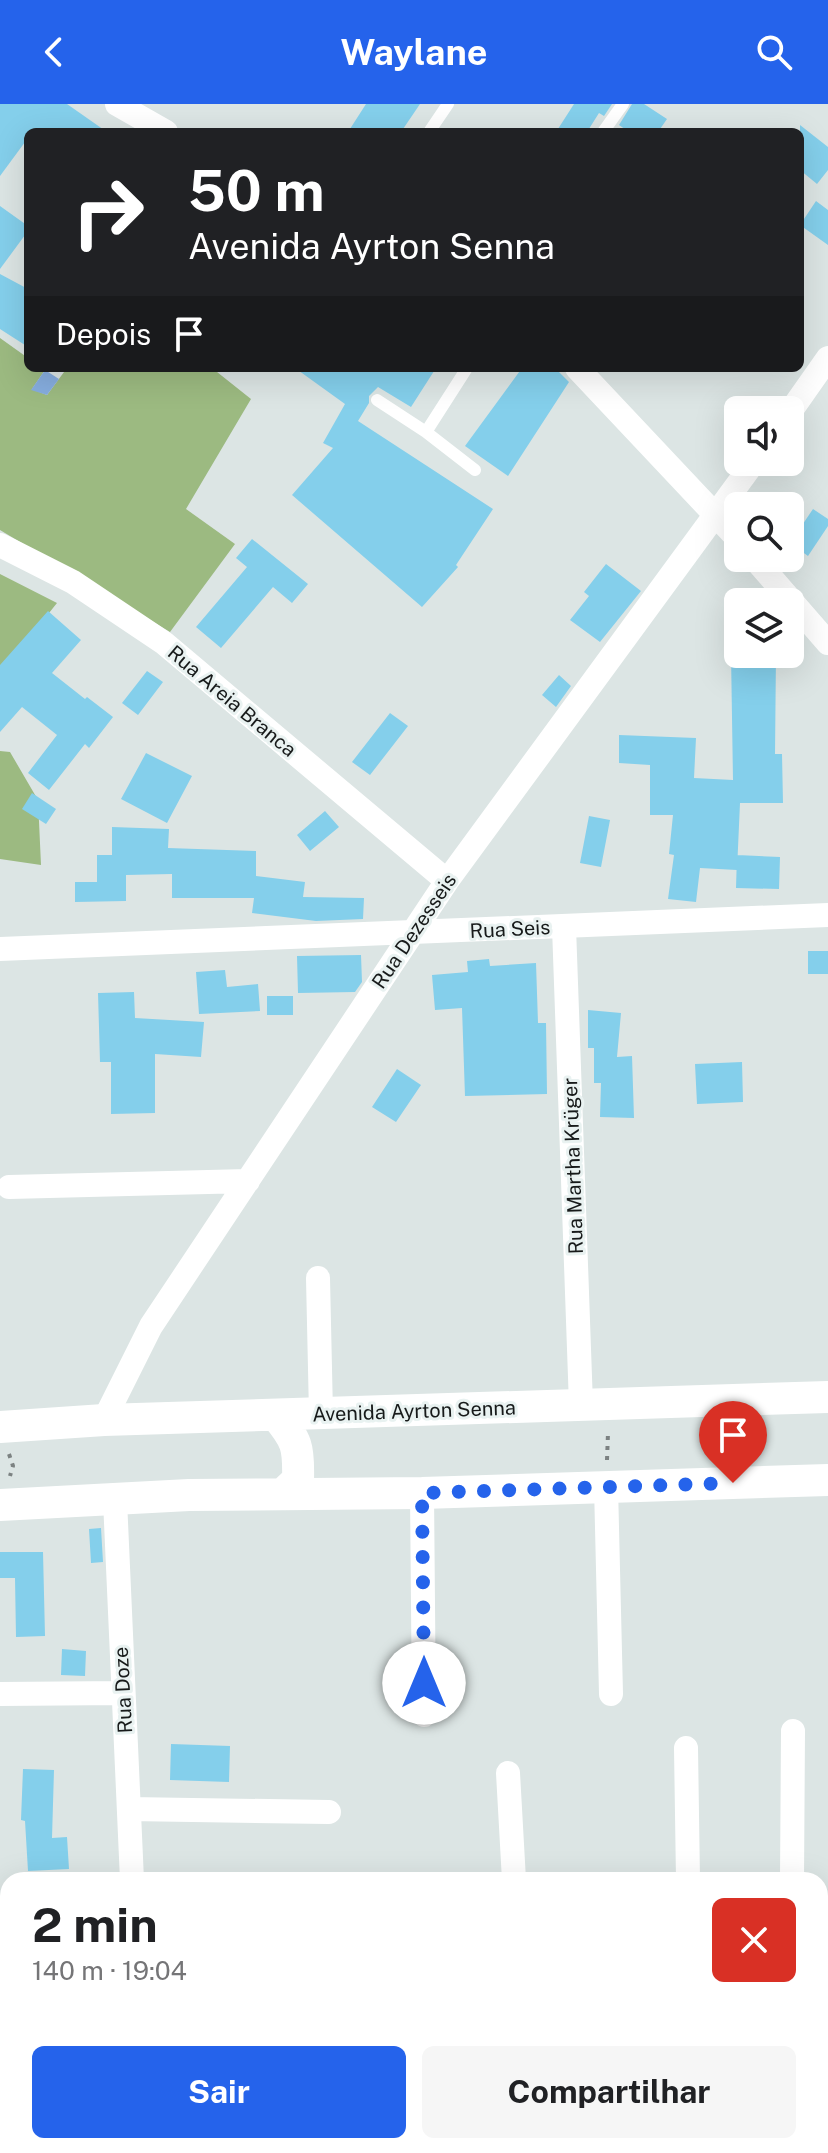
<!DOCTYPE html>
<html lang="pt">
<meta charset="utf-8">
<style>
body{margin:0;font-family:"Public Sans",sans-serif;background:#f6f6f6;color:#202124;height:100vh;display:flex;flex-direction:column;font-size:30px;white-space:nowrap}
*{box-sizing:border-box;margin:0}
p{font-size:26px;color:#757577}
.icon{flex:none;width:44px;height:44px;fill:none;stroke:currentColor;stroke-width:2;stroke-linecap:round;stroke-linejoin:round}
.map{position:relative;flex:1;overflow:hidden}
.side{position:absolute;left:0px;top:1768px;width:828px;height:282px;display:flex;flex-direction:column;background:#fff;border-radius:24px 24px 0 0;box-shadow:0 8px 32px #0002}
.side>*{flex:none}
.guide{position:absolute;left:24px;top:24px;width:780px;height:244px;border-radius:12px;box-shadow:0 8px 32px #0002;background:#202124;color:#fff;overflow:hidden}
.fabs{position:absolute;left:724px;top:292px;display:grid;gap:16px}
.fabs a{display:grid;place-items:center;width:80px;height:80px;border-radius:12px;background:#fff;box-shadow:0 8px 32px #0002;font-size:40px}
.pin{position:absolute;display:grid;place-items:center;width:68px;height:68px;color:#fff;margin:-82px -34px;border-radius:50% 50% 50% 0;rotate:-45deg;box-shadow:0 0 8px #0007}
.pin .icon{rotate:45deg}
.me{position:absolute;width:88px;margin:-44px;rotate:0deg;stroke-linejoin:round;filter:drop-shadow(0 0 6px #0008)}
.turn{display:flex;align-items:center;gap:28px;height:168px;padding:0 32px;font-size:36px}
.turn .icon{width:104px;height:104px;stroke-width:2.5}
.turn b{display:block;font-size:56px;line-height:68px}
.then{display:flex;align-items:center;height:76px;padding:0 32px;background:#0003;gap:16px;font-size:30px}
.round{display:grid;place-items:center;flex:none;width:84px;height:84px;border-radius:12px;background:#f6f6f6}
.head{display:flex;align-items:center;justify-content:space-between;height:136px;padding:0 32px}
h1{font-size:48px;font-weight:700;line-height:60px}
.primary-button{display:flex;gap:16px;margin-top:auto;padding:16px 32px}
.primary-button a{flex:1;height:92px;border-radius:12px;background:#2563eb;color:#fff;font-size:32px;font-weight:700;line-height:92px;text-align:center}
.primary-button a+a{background:#f6f6f6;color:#202124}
header{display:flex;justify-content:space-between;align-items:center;height:104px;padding:0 32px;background:#2563eb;color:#fff;font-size:36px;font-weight:700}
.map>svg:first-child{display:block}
.forest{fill:#9cba81}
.water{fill:#86adde}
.building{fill:#84cfeb}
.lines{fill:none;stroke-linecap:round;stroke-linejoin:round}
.path{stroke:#7c8282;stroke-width:4;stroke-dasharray:4 6;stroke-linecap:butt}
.lane{stroke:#fff;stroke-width:12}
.street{stroke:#fff;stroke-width:24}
.secondary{stroke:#fff;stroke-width:32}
.route{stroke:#2563eb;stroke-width:14;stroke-dasharray:0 25.2}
.labels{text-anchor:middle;stroke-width:6;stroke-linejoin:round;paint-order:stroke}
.street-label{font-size:20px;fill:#171a1a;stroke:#e9f2f1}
</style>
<header><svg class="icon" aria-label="back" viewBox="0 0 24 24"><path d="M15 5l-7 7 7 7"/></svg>Waylane<svg class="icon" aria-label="search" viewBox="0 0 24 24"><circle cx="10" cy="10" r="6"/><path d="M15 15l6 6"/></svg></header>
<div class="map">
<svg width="828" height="2049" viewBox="0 0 828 2049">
<rect width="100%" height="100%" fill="#dce5e4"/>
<path class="forest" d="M0 234 28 254V264L45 266 32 285 47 291 67 264H212L251 295 186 405 235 440 170 528 0 426Z
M0 470 57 499 0 570Z
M0 647 10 648 38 696 41 761 0 755Z"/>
<path class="water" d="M45 266 59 275 47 291 31 286Z"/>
<path class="building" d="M0 0H67L107 28H28V34L0 72Z
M366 0H420L401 28H348Z
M574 0H612L604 12 599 9 587 28H556Z
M632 0H644L667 15 658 28H629L619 21Z
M800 21 828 43V66L817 80 800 66Z
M816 97 828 106V141L800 121Z
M0 102 28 122V127L0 165Z
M0 170 28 185V243L0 225Z
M295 264H436L411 303 378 283 369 292V299L358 317 493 405 456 461 458 463 422 503 292 391 333 344 323 339 345 300Z
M522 264H555L569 278 508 372 465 342Z
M813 405 828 415V422L808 452 790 439Z
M252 435 308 480 292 499 273 483 221 544 196 523 247 463 236 454Z
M606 460 641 487 600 538 570 516 589 492 584 488Z
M48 507 81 536 52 569 85 595 87 593 113 613 89 644 85 640 49 686 28 669 57 631 22 603 0 628V561Z
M731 550H776L775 650H782L783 699H740L737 766 700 764 696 798 668 795 674 751 669 750 673 711H650V661L619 659V631L696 634 694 674 733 676Z
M147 567 163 578 138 611 122 599Z
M559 571 571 582 556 603 542 591Z
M390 609 408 622 370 671 352 658Z
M146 649 192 672 167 719 121 695Z
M32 689 56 705 46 720 22 705Z
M325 707 339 723 310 747 297 731Z
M589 712 610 716 601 763 580 759Z
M112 723 169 725 168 744 256 747V772L305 778 303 793 364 794 363 815 316 817 252 809 254 794H172V770L126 771V797L75 798V778H97V751H112Z
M737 751 780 753 779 785 736 784Z
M808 847H828V870H808Z
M361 851 362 878 355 888 298 889 297 852Z
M489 855 490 862 536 859 538 919H546L547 990 465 992 462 904 435 906 432 871 468 868 467 857Z
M225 866 227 883 258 880 260 907 199 910 196 868Z
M134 888 135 914 204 918 201 953 155 950V1009L111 1010V958H100L98 889Z
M267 892H293V911H267Z
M588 906 621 909 617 953 632 952 634 1014 600 1013 601 979H594V944H588Z
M742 958 743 998 697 1000 695 960Z
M397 965 421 981 396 1018 372 1003Z
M101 1424 103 1458 91 1459 89 1425Z
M0 1448H43L45 1532 16 1533 15 1474H0Z
M62 1545 86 1547 85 1572 61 1571Z
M171 1640 230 1642 229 1678 170 1676Z
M23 1665 54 1666 52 1734 67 1733 69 1765 28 1767 25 1717 21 1716Z"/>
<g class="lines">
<path class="path" d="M9 1350 13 1362 10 1372
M607 1356 608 1329"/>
<path class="lane" d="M429 28 448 0
M603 28 623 0
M377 296 426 328 475 366
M426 328 467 264"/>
<path class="street" d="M117 0 166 28
M577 264 738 435
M790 308 828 254
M0 441 73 478 164 539 447 777
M754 454 828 539
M564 823 581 1301
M0 845 828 811
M9 1083 248 1077
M318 1174 321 1310
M104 1316 151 1222 447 777 754 358
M606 1382 611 1590
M422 1389 424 1611
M115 1396 132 1776
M0 1590 123 1589
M686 1644 688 1776
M508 1669 514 1776
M129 1705 329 1708
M792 1776 793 1627
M820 1870 828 1871
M0 1880H8
M142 2042 143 2049
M793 2042V2049"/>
<path class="secondary" d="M276 1311C297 1336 299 1343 298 1376L283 1390
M0 1323 104 1316 828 1293
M0 1401 189 1391 422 1389 828 1376"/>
</g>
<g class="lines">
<path class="route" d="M424 1579 422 1389 733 1379"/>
</g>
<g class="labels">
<g class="street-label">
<text transform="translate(232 597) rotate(40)" y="7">Rua Areia Branca</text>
<text transform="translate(510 825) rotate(-3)" y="7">Rua Seis</text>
<text transform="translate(414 827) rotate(-56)" y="7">Rua Dezesseis</text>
<text transform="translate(573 1062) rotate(-92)" y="7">Rua Martha Krüger</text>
<text transform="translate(414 1307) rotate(-2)" y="7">Avenida Ayrton Senna</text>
<text transform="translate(123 1586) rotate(-93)" y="7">Rua Doze</text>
</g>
</g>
</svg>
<div class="fabs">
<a><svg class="icon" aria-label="sound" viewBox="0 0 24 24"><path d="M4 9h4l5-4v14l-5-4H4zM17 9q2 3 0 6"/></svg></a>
<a><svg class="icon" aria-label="search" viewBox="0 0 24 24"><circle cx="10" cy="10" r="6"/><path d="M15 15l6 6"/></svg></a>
<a><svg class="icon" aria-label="layers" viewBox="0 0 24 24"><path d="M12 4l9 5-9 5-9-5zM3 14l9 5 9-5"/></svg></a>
</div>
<div class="pin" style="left:733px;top:1379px;background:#d93025"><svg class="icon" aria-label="arrive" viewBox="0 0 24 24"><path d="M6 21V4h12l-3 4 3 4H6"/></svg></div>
<svg class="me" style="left:424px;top:1579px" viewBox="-20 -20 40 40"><circle r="19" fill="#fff"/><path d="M0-13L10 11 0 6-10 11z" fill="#2563eb"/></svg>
<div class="guide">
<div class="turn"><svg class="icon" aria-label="right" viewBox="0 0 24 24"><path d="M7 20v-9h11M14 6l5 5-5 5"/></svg><div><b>50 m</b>Avenida Ayrton Senna</div></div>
<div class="then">Depois<svg class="icon" aria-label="arrive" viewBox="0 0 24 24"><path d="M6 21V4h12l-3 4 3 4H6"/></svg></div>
</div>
<section class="side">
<div class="head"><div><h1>2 min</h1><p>140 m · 19:04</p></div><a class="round" style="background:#d93025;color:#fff"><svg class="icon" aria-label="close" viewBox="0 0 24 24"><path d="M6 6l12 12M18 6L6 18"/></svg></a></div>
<div class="primary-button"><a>Sair</a><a>Compartilhar</a></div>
</section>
</div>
